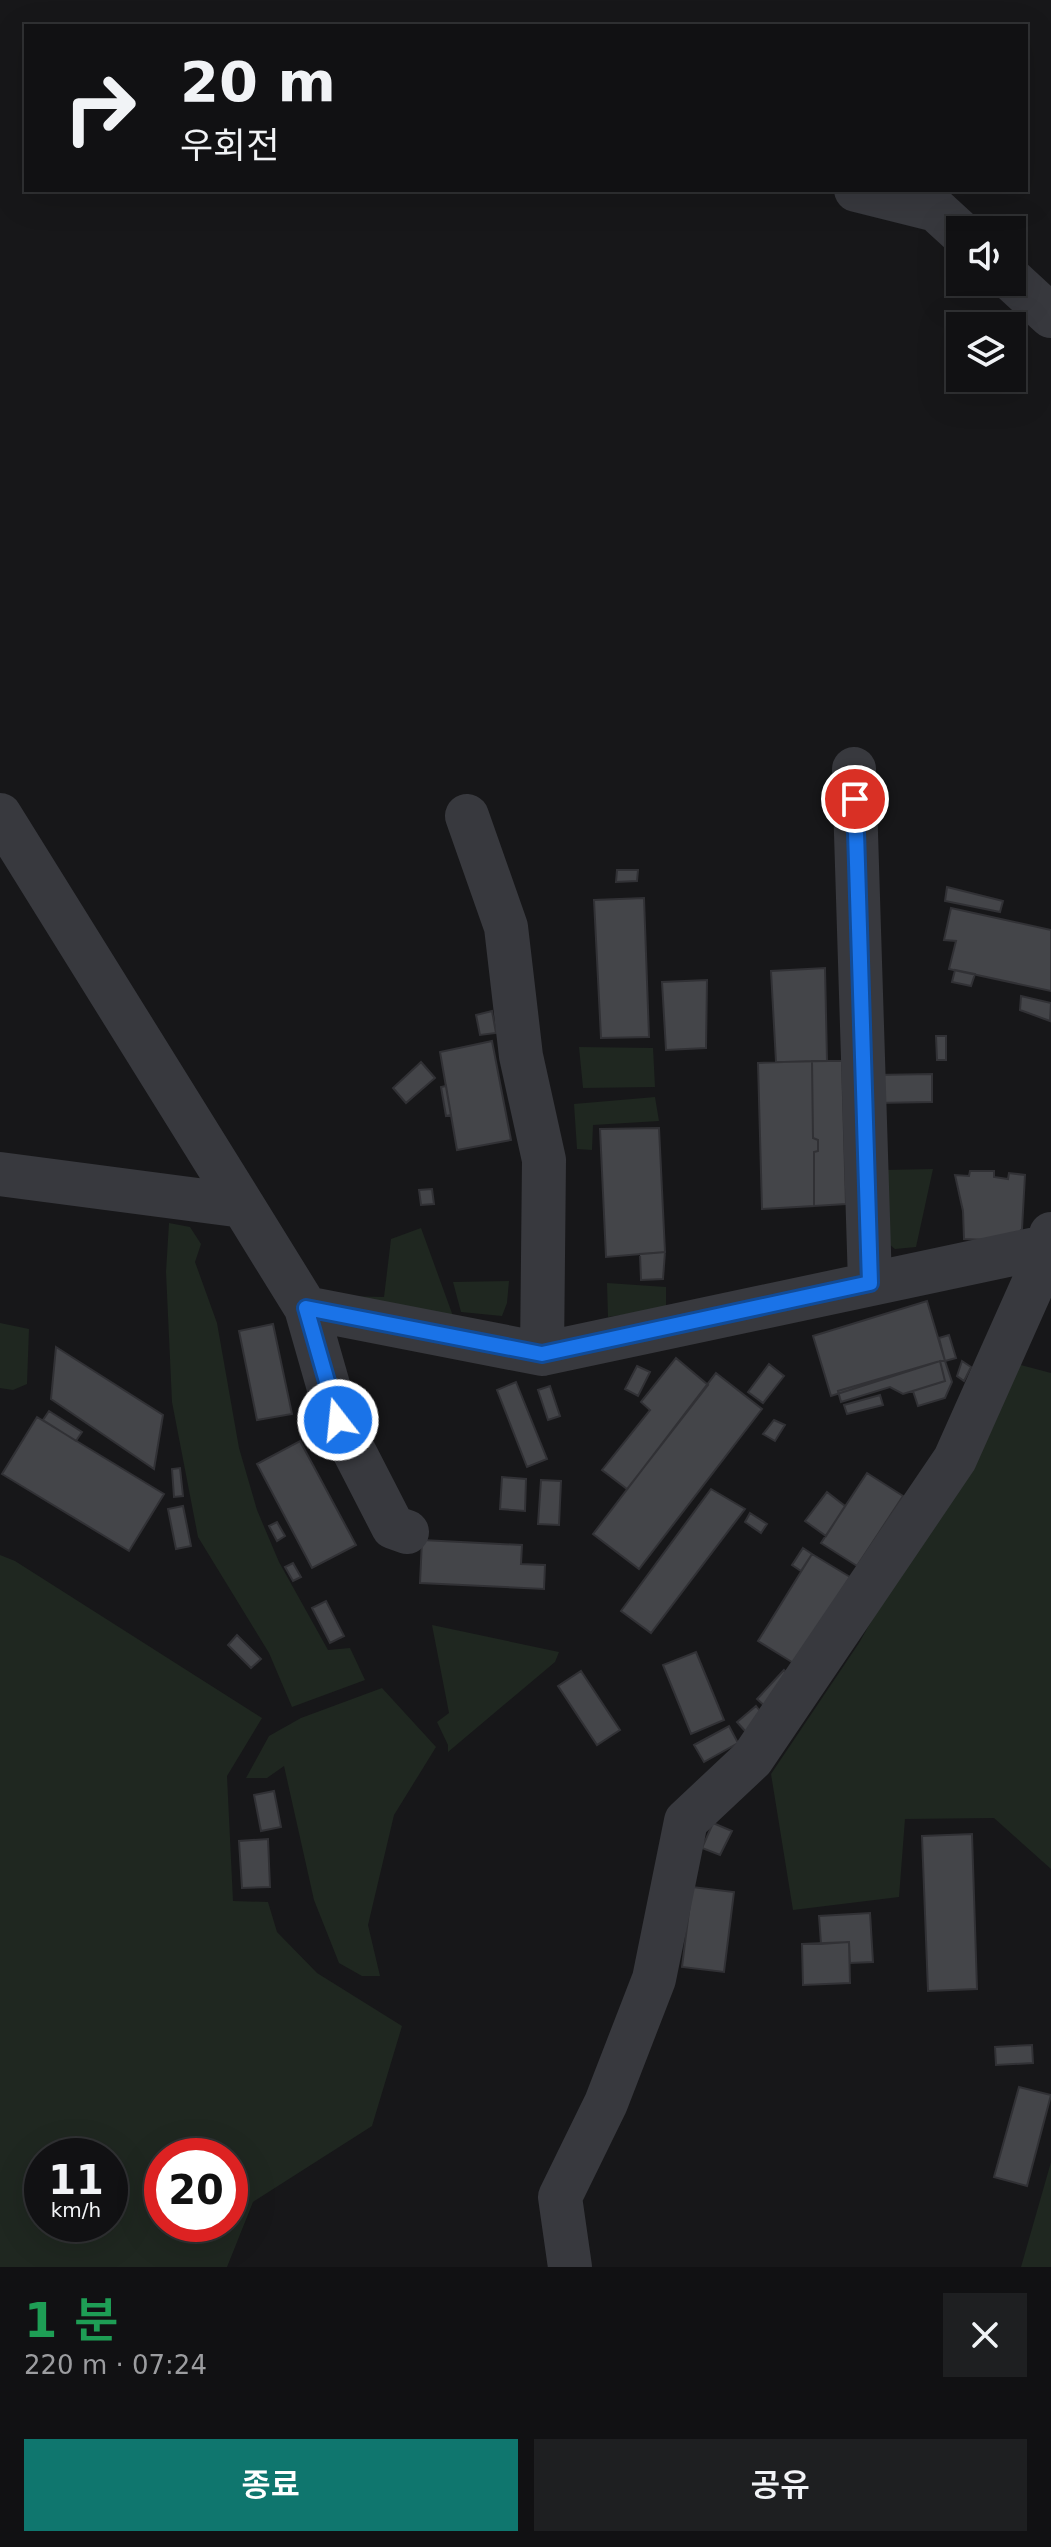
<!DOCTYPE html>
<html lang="ko">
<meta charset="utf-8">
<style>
body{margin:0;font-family:"DejaVu Sans","Noto Sans KR",sans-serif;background:#1e1f21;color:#f1f3f6;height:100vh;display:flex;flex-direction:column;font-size:30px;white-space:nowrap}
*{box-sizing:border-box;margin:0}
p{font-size:26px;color:#9c9da0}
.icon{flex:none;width:44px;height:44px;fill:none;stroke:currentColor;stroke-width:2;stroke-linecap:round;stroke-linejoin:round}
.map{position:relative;height:2267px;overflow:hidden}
.drawer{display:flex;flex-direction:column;background:#111113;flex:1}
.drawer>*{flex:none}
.top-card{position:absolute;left:24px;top:24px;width:1004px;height:168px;border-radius:0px;box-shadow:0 8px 32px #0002,0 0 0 2px #303133;background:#111113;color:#f1f3f6;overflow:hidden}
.tools{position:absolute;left:946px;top:216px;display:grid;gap:16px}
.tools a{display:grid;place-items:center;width:80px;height:80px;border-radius:0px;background:#111113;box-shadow:0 8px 32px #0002,0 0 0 2px #303133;font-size:40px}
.speed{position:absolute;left:24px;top:2138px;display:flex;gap:16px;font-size:40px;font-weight:700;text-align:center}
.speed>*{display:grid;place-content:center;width:104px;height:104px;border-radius:50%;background:#111113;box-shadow:0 8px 32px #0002,0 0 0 2px #303133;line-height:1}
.speed small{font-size:20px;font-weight:400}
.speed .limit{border:12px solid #d22;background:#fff;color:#111}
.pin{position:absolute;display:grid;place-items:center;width:68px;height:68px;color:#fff;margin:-34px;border:4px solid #fff;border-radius:50%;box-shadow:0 2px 8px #0007}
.me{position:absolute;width:88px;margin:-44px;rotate:344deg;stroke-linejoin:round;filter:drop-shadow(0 0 6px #0008)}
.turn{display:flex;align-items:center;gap:28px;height:168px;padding:0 24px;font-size:36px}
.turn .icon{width:104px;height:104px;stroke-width:2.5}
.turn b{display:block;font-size:56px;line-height:68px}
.round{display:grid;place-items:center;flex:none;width:84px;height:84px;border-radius:0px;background:#1e1f21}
.summary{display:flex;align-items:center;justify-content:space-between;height:136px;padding:0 24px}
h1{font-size:48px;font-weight:600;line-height:60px;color:#1e9e55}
.cta{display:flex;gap:16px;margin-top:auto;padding:16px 24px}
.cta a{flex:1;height:92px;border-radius:0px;background:#0f766e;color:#fff;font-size:32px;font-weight:600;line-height:92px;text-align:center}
.cta a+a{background:#1e1f21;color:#f1f3f6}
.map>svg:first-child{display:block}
.green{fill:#1f2720;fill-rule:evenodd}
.building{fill:#444549;stroke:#313135;stroke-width:2}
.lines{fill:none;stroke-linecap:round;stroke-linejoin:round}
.minor{stroke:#38393e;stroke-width:44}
.route-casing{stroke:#114b97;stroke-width:20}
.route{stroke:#1a73e8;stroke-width:14}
</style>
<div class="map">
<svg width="1051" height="2267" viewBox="0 0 1051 2267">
<rect width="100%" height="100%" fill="#171719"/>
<path class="green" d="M579 1047 653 1048 655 1087 583 1088Z
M655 1097 659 1121 593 1125 592 1150 577 1149 574 1104Z
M933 1169 916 1247 895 1249 884 1240 883 1170Z
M169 1223 190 1227 201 1244 195 1262 217 1323 239 1448 257 1510 279 1562 328 1650 350 1648 365 1680 292 1707 269 1653 198 1537 172 1402 166 1272Z
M421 1228 453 1316 338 1296 384 1297 391 1239Z
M509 1281 507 1303 502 1316 461 1312 453 1282Z
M607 1283 666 1287V1308L608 1317Z
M0 1323 29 1329 27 1384 13 1390 0 1388Z
M1017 1364 1051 1373V1869L994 1818 905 1819 899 1897 793 1910 771 1774 859 1643Z
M0 1555 15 1561 262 1718 227 1776 233 1901 268 1902 277 1932 317 1973 402 2026 372 2126 253 2202 227 2267H0ZM110 2156V2224H42V2156ZM230 2156V2224H162V2156Z
M432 1625 559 1652 555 1662 448 1752V1745L437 1722 449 1713Z
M382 1688 436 1747 394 1815 368 1925 380 1976H362L339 1963 314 1900 284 1766 267 1778H246L269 1736 301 1718Z
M1051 2162V2267H1021Z"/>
<path class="building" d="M617 870H638L637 881 616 882Z
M947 887 1003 901 1000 912 945 901Z
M644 898 649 1037 601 1038 594 900Z
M951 908 1051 930V991L949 969 956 941 944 940Z
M825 968 827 1061 776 1062 771 971Z
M955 970 975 974 971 986 952 982Z
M707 980 706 1048 666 1050 662 982Z
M1021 996 1051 1003 1050 1021 1020 1010Z
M492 1011 496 1033 480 1035 476 1015Z
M936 1036H946V1060H937Z
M492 1041 511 1140 457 1150 440 1052Z
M812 1061 813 1138 818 1140V1151L814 1152V1206L762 1209 758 1063Z
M812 1061H842L846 1204 814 1206V1152L818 1151V1140L813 1138Z
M421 1062 435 1078 406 1103 393 1088Z
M932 1074V1102L875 1103V1075Z
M446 1086 451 1115 446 1116 441 1087Z
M659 1128 665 1252 606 1257 600 1129Z
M970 1171H994V1177L1008 1179 1009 1173 1025 1175 1022 1229 1011 1241 964 1239 963 1211 955 1175 969 1176Z
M432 1189 434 1204 421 1205 419 1190Z
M665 1252 663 1279 641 1280 640 1254Z
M927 1301 945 1361H940L831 1396 813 1336Z
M273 1324 292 1414 257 1420 239 1331Z
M949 1335 956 1358 945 1361 939 1338Z
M56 1347 163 1415 154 1469 51 1399Z
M676 1358 708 1385 627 1489 602 1470 650 1410 641 1402Z
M940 1361 945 1381 903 1394 890 1387 841 1402 838 1391Z
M940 1361H945L952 1382 945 1398 918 1406 913 1391 945 1381Z
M962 1361 971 1367 964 1381 957 1376Z
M769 1364 784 1376 763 1403 748 1392Z
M637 1366 650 1372 638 1396 625 1389Z
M716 1373 762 1409 639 1569 593 1534Z
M516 1382 547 1459 527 1467 497 1390Z
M550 1386 560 1416 548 1420 538 1390Z
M880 1395 883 1405 847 1414 844 1405Z
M49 1411 82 1432 76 1441 43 1420Z
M37 1417 164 1494 129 1551 2 1474Z
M774 1420 785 1425 775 1441 763 1434Z
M300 1441 356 1545 312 1568 257 1464Z
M180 1468 183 1496 174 1497 172 1469Z
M867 1473 903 1496 857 1566 821 1543Z
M502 1477 526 1479 525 1511 500 1509Z
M541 1480 561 1481 559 1525 538 1524Z
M711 1489 745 1509 651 1633 621 1611Z
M827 1492 845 1506 826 1536 805 1521Z
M183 1506 191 1546 176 1549 168 1509Z
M750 1513 767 1524 761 1533 745 1522Z
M277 1522 285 1536 277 1541 269 1526Z
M422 1540 522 1545 521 1564 545 1565 544 1589 420 1583Z
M803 1548 812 1554 801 1571 792 1565Z
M812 1554 850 1577 795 1664 758 1641Z
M293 1563 301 1577 293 1581 285 1567Z
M326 1601 344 1636 330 1643 312 1608Z
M237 1635 261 1659 251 1668 228 1645Z
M696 1652 724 1720 691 1734 663 1665Z
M784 1670 795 1680 768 1709 757 1699Z
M581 1671 620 1730 597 1745 558 1686Z
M756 1706 764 1716 746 1732 737 1722Z
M729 1726 738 1743 704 1762 694 1745Z
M274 1791 281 1827 261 1831 254 1795Z
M713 1823 732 1831 720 1855 702 1848Z
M972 1834 977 1989 928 1991 922 1836Z
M268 1839 270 1887 242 1888 239 1841Z
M692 1887 734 1892 724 1972 682 1967Z
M870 1913 873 1962 850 1963 849 1942 821 1944 819 1916Z
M849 1942 850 1983 803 1985 802 1944Z
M1032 2045 1033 2063 996 2065 995 2047Z
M1019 2087 1051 2095 1027 2186 994 2177Z"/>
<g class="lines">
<path class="minor" d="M856 190 936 210 960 232
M1012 280 1051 316
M854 769 870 1283
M0 815 243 1206
M467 816 506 927 521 1056 544 1160 542 1354
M0 1174 243 1206 306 1308 338 1420 393 1527 407 1532
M306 1308 542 1354 1050 1246 1051 1234
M570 2267 560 2197 606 2103 654 1979 686 1821 752 1759 955 1459 1050 1246"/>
</g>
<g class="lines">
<g class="route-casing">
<path id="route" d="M338 1420 306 1308 542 1354 870 1283 855 799"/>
</g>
<use href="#route" class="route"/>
</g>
</svg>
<div class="tools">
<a><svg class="icon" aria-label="sound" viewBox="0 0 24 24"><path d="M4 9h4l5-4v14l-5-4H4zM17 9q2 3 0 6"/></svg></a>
<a><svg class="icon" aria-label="layers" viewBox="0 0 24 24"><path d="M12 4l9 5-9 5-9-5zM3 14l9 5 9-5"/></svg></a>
</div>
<div class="speed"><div>11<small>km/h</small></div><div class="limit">20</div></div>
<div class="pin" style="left:855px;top:799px;background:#d93025"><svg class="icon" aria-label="arrive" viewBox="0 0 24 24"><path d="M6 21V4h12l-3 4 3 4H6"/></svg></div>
<svg class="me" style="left:338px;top:1420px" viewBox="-20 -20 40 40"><circle r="17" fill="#1a73e8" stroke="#fff" stroke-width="3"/><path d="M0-11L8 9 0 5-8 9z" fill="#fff"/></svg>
<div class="top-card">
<div class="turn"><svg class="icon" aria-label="right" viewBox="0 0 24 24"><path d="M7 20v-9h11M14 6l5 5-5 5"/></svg><div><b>20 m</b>우회전</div></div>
</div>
</div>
<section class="drawer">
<div class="summary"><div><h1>1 분</h1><p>220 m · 07:24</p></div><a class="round"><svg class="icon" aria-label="close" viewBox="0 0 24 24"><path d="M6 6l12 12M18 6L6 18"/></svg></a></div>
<div class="cta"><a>종료</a><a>공유</a></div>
</section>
